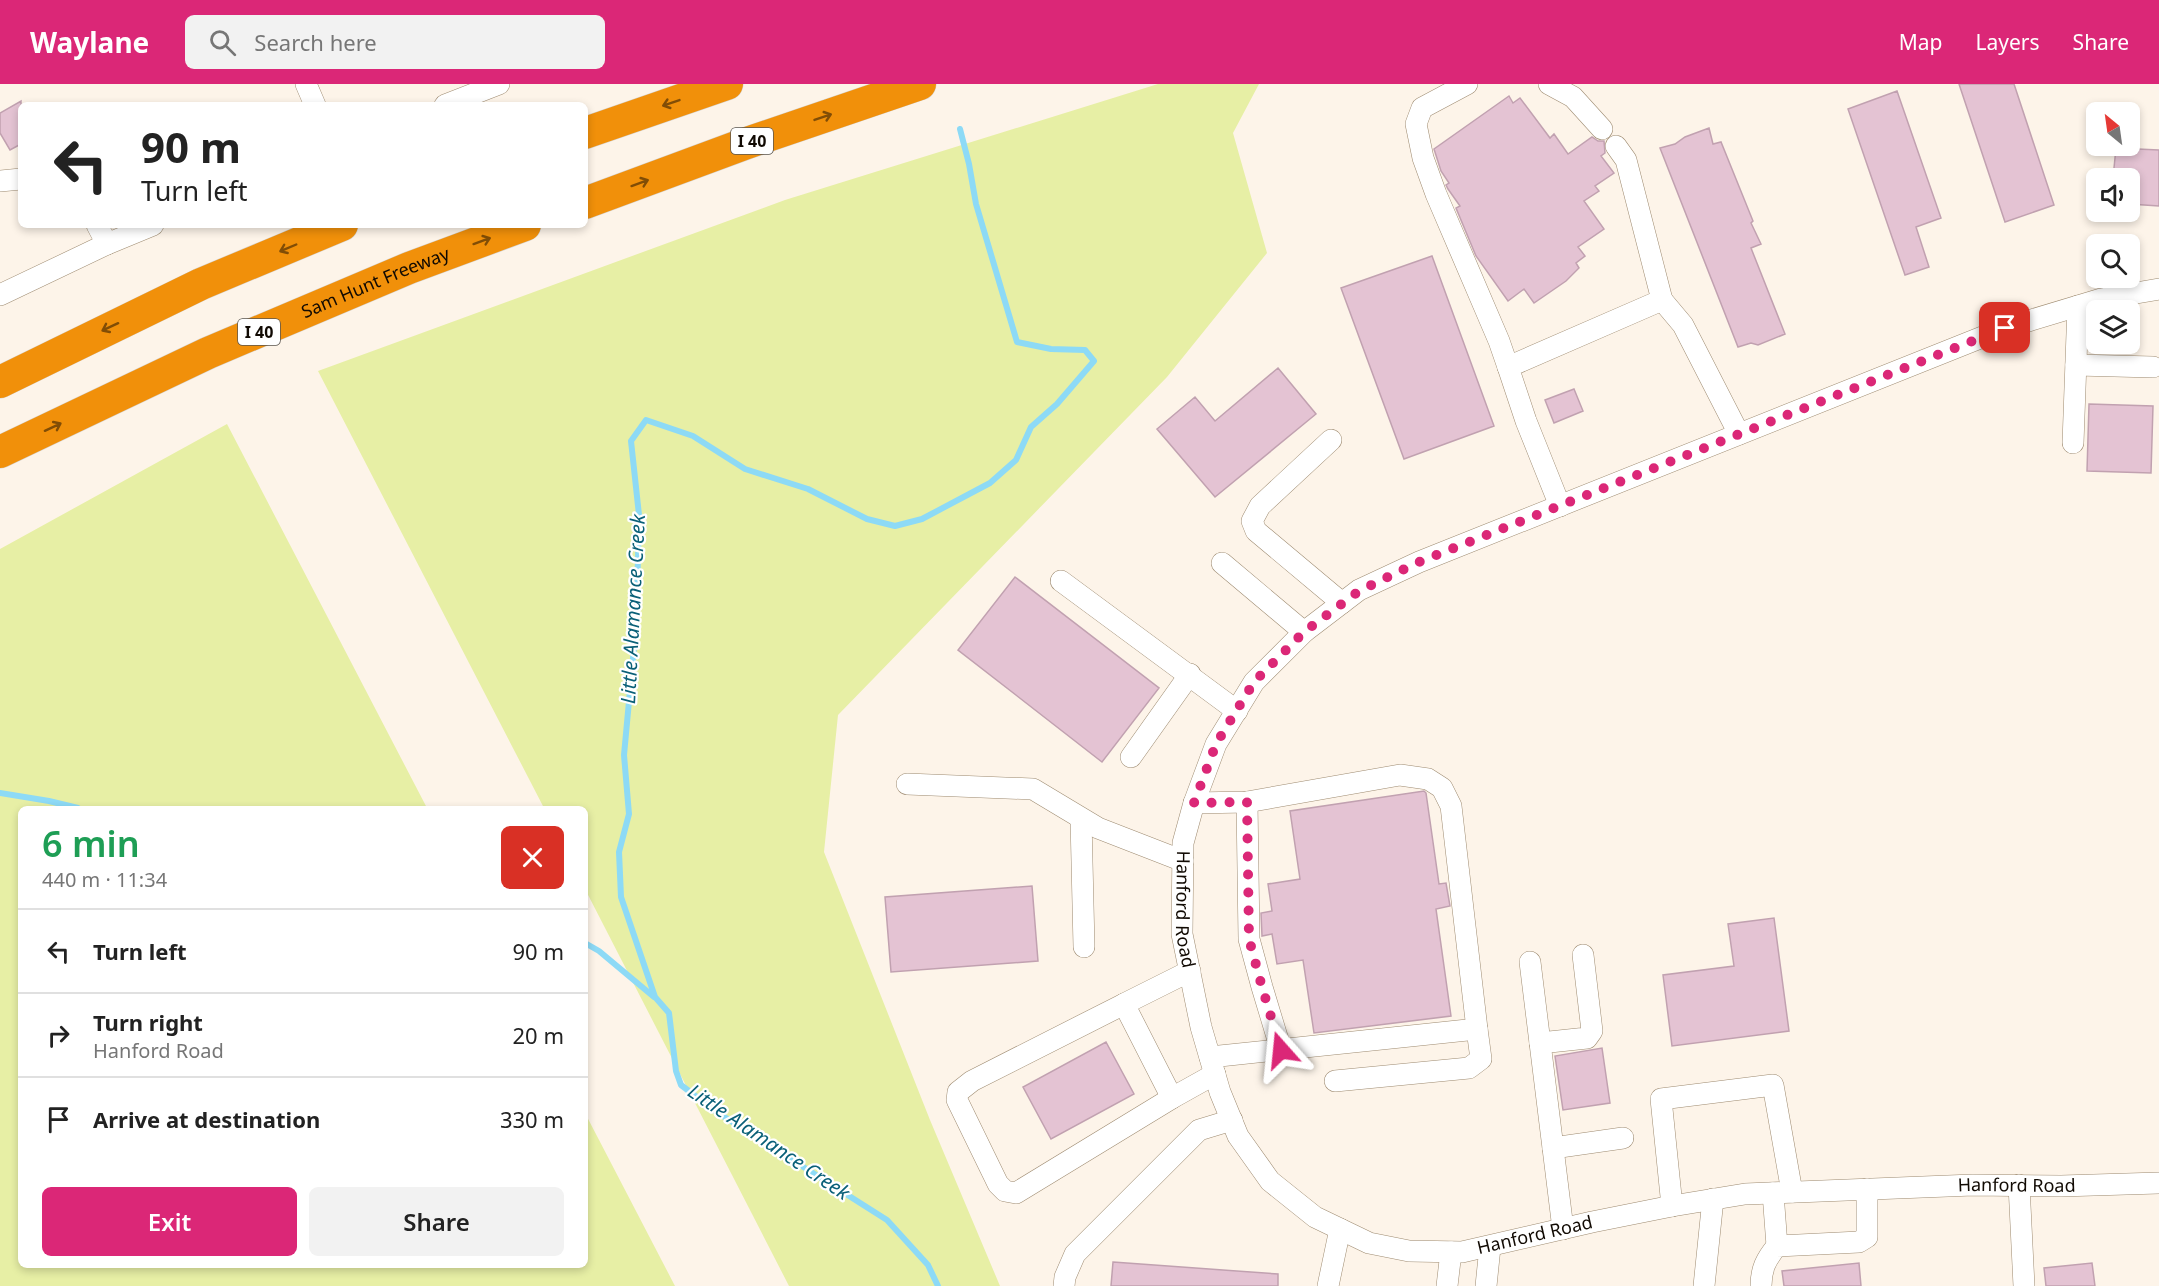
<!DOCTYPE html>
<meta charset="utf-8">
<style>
body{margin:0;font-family:"Noto Sans",sans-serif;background:#f2f2f2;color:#222;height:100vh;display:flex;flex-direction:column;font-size:22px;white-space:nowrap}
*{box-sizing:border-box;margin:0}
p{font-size:20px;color:#767676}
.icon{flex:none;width:33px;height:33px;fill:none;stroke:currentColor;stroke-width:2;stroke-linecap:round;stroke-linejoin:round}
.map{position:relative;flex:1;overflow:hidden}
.drawer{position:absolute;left:18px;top:722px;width:570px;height:462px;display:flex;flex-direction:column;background:#fff;border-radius:9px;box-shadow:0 3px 9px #0003}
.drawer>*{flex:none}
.guide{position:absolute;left:18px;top:18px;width:570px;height:126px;border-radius:9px;box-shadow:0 3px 9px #0003;background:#fff;color:#222;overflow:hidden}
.needle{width:39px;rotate:331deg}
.buttons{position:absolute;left:2086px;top:18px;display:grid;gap:12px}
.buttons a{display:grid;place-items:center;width:54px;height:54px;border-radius:9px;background:#fff;box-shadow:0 3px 9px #0003;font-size:30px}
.pin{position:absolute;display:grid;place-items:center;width:51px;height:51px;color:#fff;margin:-26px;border-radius:12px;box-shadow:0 3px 9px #0006}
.me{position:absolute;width:66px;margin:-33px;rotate:342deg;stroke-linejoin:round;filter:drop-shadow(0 0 4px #0008)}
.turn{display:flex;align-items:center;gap:21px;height:126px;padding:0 24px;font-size:27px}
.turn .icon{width:78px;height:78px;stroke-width:2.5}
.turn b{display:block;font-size:42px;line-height:51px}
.round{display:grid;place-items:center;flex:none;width:63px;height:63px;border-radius:9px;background:#f2f2f2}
.summary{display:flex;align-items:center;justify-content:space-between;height:102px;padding:0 24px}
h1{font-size:36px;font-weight:600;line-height:45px;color:#1e9e55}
.button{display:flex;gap:12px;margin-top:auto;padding:12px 24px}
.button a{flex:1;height:69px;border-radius:9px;background:#db2777;color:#fff;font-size:24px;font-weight:600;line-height:69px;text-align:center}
.button a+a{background:#f2f2f2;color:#222}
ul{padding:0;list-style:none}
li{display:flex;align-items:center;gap:18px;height:84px;padding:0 24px;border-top:2px solid #e0e0e0}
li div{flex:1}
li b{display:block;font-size:22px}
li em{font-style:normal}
header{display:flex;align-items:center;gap:36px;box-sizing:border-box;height:84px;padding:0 30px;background:#db2777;color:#fff}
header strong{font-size:28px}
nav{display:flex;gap:33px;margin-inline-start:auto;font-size:21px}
.search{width:420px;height:54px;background:#f2f2f2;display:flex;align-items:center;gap:15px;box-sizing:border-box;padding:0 21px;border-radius:9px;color:#767676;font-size:22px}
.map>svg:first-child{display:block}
.green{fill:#e7efa5}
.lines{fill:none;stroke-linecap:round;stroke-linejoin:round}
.stream{stroke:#8ddaf6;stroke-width:6}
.building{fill:#e4c3d3;stroke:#c1a1b0;stroke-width:1.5}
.minor-casing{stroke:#9e8b71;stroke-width:22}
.highway-casing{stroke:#d4d3d2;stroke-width:33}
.minor{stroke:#fff;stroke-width:21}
.highway{stroke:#f1900a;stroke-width:32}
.oneway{stroke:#814d06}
.route{stroke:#db2777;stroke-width:10;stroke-dasharray:0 18}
.labels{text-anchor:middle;stroke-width:4.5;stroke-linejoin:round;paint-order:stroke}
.shield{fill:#fff;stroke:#58544f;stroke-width:1.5}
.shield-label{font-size:16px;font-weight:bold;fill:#110a03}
.street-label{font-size:18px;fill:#110a03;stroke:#fff}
.water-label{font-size:20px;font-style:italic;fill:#0a6078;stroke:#fff}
</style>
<header>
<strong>Waylane</strong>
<div class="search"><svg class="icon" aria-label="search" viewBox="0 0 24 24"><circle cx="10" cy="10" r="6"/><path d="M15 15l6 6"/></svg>Search here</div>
<nav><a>Map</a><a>Layers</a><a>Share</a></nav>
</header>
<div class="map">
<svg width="2159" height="1202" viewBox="0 0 2159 1202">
<rect width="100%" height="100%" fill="#fdf4e9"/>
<path class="green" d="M1158 0H1259L1233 49 1267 169 1167 293 838 631 824 768 930 1036 1000 1202H789L585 805V724H544L318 287 785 116Z
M227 340 427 724H21V1180H585V1029L675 1202H0V465Z"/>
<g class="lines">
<path class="stream" d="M0 709 49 717 78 724
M585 859 599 867 654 913
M938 1202 928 1181 887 1136 715 1027 681 1001 676 987 669 929 655 913 621 813 619 768 629 730 624 671 636 542 638 474 639 431 631 357 646 336 693 352 745 385 808 405 867 435 895 442 922 435 990 399 1016 376 1031 343 1057 320 1094 277 1085 266 1051 265 1017 258 976 120 969 80 960 45"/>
</g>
<path class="building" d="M1959 0H2014L2054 121 2005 138Z
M1897 7 1941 134 1916 143 1929 183 1905 191 1848 25Z
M1509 12 1513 19 1520 14 1550 54 1554 50 1568 70 1592 53 1598 57H1604L1605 69 1601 72 1614 89 1595 102 1599 107 1584 117 1604 145 1578 163 1585 172 1576 179 1579 184 1566 197 1534 219 1524 205 1508 217 1476 172 1456 124 1460 122 1448 105 1446 101 1449 99 1441 87 1434 65Z
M21 17V60L10 66 0 49V29Z
M1709 44 1713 60 1721 58 1753 137 1751 139 1761 160 1751 164 1785 250 1758 261 1751 259 1738 263 1660 64 1675 60 1685 53Z
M2116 64 2159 66V122L2130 120V94H2113Z
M1432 172 1494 342 1404 375 1341 204Z
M1278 284 1316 330 1215 413 1157 345 1195 313 1215 337Z
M1574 305 1583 327 1554 339 1545 316Z
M2089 320 2153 322 2151 389 2087 387Z
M1015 493 1159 604 1102 678 958 566Z
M1424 707 1426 709 1439 800 1446 799 1450 822 1436 825 1451 932 1314 949 1303 876 1277 880 1272 850 1262 852 1261 829 1272 827 1268 800 1300 795 1290 727Z
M1032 802 1038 877 891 888 885 813Z
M1774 834 1789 947 1672 962 1663 891 1734 882 1728 840Z
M1106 958 1134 1010 1051 1055 1023 1003Z
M1602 964 1610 1019 1563 1026 1555 972Z
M1113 1178 1278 1190V1202H1111Z
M1859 1179 1861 1202H1784L1782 1187Z
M2092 1179 2095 1202H2046L2044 1184Z"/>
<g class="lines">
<g class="minor-casing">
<g id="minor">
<path d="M306 0 315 21"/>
<path d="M1467 0 1422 24 1416 40 1423 74 1436 110 1499 257 1508 283"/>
<path d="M1549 0 1573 13 1602 45"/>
<path d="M445 21 499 0"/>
<path d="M0 97 21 95"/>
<path d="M97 141 107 160"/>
<path id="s1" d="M2159 205 2101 215 2005 244 1419 478 1359 506 1304 548 1254 598 1216 660 1194 719 1183 759 1182 850 1201 943 1220 1008 1238 1052 1270 1097 1315 1133 1369 1159 1409 1167 1462 1168 1592 1138 1672 1122 1745 1110 1973 1101 2061 1102 2159 1099"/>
<path d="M0 211 107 160 153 141"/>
<path d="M1662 216 1683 241 1739 350"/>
<path d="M2076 281 2153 283"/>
<path d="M1331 356 1260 422 1252 437 1256 447 1342 519"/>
<path d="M2073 359 2078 222"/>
<path d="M1560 422 1526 337 1508 283 1662 216 1626 76 1616 62"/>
<path d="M1222 479 1304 548"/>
<path d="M1061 497 1237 627"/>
<path d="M1131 673 1190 590"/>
<path d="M907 700 1033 705 1098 744 1183 777"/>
<path d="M1247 718 1249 855 1262 903 1281 966"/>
<path d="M1194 719 1247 718 1400 691 1428 695 1442 704 1451 722 1477 945 1210 973"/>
<path d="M1081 735 1084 863"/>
<path d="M1530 878 1563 1145"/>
<path d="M1190 887 1124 920 1172 1014 1215 990"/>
<path d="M1124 920 972 997 958 1008 957 1016 998 1100 1005 1107 1016 1109 1172 1014"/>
<path d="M1540 959 1587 954 1592 947 1583 871"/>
<path d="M1335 997 1469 984 1481 975 1477 945"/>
<path d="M1553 1064 1623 1054"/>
<path d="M2019 1101 2024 1202"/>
<path d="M1773 1109 1777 1162"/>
<path d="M1672 1122 1661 1015 1773 1001 1792 1108"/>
<path d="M1064 1202 1065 1193 1075 1170 1199 1046 1232 1036"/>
<path d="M1328 1202 1340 1145"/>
<path d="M1447 1202 1451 1168"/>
<path d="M1486 1202 1490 1163"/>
<path d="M1704 1202 1713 1115"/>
<path d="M1761 1202C1761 1185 1766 1175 1777 1162L1859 1158 1867 1153V1105"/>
</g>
</g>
<g class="highway-casing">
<g id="highway">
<path d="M585 49 727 0"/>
<path d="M585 119 747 59 920 0"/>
<path d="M0 298 201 200 342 141"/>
<path id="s2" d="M0 368 208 269 409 184 525 141"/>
</g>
</g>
<use href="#minor" class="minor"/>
<use href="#highway" class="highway"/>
</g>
<defs><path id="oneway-shaft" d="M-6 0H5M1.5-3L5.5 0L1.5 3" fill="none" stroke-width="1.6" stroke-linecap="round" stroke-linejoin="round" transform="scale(1.5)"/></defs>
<g class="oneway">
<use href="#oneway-shaft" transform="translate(671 19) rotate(161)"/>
<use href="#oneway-shaft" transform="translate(823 33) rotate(-19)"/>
<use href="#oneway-shaft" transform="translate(640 99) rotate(-20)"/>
<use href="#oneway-shaft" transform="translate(482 157) rotate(-20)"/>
<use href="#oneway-shaft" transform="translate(288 164) rotate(157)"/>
<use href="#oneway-shaft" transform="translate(110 243) rotate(155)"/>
<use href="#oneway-shaft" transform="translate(53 343) rotate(-25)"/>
</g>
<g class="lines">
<path class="route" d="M1281 966 1262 903 1249 855 1247 718 1194 719 1216 660 1254 598 1304 548 1359 507 1419 478 2005 244"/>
</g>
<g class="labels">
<g class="shield">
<rect x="731" y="44" width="42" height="26" rx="4.5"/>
<rect x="238" y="235" width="42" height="26" rx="4.5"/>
</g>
<g class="shield-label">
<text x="752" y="63">I 40</text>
<text x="259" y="254">I 40</text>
</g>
<g class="street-label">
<text dy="6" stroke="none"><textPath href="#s2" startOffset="412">Sam Hunt Freeway</textPath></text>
<text dy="6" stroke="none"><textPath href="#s1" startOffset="1240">Hanford Road</textPath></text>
<text dy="6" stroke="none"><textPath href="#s1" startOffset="2302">Hanford Road</textPath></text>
<text dy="6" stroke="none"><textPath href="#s1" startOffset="1816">Hanford Road</textPath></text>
</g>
<g class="water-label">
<text transform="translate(633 525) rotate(-87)" y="7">Little Alamance Creek</text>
<text transform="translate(769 1058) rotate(34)" y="7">Little Alamance Creek</text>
</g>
</g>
</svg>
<div class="buttons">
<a><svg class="needle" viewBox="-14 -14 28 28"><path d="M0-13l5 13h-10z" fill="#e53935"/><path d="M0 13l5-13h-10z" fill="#767676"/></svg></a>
<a><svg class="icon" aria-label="sound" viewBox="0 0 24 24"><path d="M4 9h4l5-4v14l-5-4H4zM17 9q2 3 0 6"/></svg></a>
<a><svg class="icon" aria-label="search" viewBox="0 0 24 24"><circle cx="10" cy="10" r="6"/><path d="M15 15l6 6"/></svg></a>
<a><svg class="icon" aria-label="layers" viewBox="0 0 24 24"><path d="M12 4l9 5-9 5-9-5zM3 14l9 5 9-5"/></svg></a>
</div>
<div class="pin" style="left:2005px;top:244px;background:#d93025"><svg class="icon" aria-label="arrive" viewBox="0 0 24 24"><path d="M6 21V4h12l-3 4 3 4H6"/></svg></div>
<svg class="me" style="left:1281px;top:966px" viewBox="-20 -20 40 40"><path d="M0-17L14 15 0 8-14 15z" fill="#db2777" stroke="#fff" stroke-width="4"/></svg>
<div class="guide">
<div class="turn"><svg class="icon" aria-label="left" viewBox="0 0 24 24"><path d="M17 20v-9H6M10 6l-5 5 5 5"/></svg><div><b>90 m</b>Turn left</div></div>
</div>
<section class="drawer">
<div class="summary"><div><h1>6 min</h1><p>440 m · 11:34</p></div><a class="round" style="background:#d93025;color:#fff"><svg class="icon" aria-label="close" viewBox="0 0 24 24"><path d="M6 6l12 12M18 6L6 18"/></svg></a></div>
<ul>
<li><svg class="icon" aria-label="left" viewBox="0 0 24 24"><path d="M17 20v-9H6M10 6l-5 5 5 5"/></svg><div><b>Turn left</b></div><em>90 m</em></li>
<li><svg class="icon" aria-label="right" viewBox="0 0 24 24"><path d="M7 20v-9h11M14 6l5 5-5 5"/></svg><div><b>Turn right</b><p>Hanford Road</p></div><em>20 m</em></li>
<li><svg class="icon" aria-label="arrive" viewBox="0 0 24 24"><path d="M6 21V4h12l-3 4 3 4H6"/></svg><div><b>Arrive at destination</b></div><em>330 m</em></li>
</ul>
<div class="button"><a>Exit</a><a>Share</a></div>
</section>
</div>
